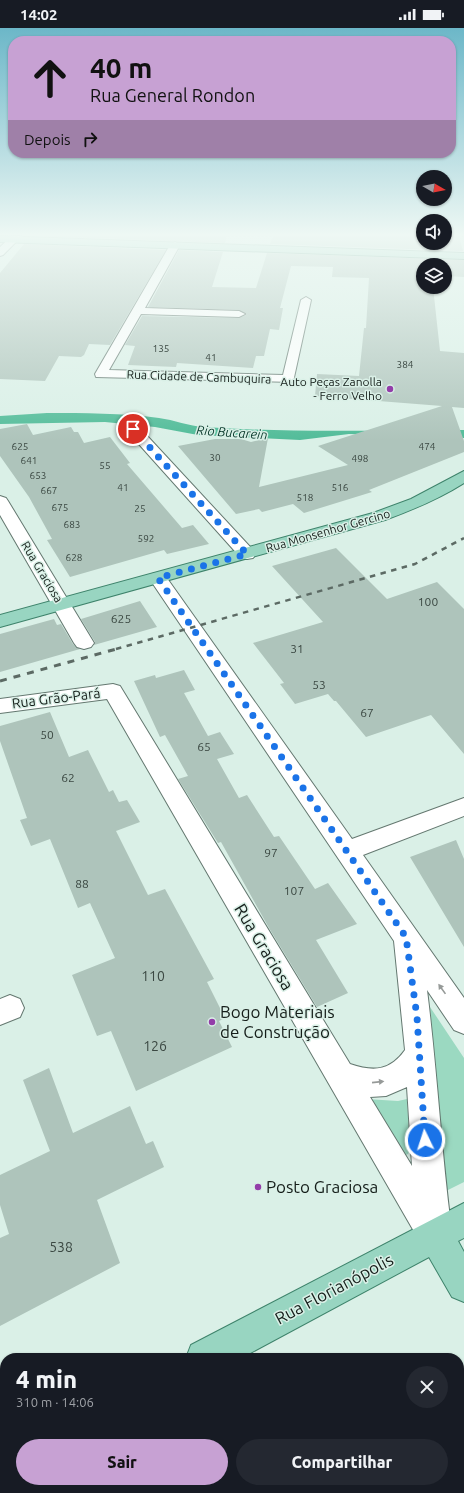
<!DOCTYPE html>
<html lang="pt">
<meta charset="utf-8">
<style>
body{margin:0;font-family:Ubuntu,sans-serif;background:#242831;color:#f1f3f6;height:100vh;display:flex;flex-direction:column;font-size:15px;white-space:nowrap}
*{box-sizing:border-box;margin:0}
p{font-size:13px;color:#9ea1a6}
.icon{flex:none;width:22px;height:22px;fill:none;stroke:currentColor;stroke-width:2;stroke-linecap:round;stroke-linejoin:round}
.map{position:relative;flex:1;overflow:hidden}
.panel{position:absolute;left:0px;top:1325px;width:464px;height:140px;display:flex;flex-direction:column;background:#171b24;border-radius:16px 16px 0 0;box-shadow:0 1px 3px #0004}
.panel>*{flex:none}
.banner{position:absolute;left:8px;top:8px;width:448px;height:122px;border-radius:16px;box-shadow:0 1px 3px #0004;background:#c7a1d3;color:#111;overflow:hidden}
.needle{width:26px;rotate:99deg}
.tools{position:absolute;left:416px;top:142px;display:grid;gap:8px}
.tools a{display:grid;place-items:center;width:36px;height:36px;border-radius:50%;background:#171b24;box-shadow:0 1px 3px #0004;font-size:20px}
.pin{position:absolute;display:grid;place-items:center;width:34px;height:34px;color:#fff;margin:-17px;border:2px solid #fff;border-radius:50%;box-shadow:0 1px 4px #0007}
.me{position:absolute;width:44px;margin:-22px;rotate:356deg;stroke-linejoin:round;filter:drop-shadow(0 0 3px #0008)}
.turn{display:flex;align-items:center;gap:14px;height:84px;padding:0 16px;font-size:18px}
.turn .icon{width:52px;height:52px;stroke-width:2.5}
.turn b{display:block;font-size:28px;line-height:34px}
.then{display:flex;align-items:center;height:38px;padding:0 16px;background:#0003;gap:8px;font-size:15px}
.round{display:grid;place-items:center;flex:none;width:42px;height:42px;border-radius:21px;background:#242831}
.headline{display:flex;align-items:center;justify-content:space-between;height:68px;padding:0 16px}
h1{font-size:24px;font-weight:800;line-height:30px}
.primary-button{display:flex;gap:8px;margin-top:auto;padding:8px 16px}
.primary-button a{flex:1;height:46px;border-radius:24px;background:#c7a1d3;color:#111;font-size:16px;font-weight:800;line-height:46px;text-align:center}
.primary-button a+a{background:#242831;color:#f1f3f6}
.status{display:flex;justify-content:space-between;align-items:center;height:28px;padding:0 20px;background:#171b24;direction:ltr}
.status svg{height:11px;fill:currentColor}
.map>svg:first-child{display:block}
.green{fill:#9bd9c1}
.water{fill:#52bc99}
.building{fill:#aec4bb}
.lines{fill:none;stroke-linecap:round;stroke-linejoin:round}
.minor-casing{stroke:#647870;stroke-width:2}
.major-casing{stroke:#3e836b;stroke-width:2}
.minor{fill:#fff;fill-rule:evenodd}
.major{fill:#98d5c1;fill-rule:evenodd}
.rail-far1{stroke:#5c6a64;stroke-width:2.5;stroke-dasharray:5.5 5.5;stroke-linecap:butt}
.rail{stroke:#5c6a64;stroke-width:3;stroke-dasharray:7 7;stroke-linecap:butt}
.oneway{fill:#969a98}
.route{stroke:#1a73e8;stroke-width:7;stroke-dasharray:0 12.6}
.poi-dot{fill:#933da9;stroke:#daf0e7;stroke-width:1.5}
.labels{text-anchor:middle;stroke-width:3;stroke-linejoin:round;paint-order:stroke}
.far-number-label{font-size:10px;fill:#3b4842}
.far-street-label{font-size:12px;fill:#151e1a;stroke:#daf0e7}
.far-poi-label{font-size:12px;fill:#151e1a;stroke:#daf0e7;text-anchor:end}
.number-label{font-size:12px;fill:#3b4842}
.far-water-label{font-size:13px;font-style:italic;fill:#0b3b2d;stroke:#daf0e7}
.street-label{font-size:14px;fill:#151e1a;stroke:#daf0e7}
.near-number-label{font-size:14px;fill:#3b4842}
.near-street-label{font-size:17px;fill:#151e1a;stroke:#daf0e7}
.near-poi-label{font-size:17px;fill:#151e1a;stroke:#daf0e7;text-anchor:start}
</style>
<div class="status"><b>14:02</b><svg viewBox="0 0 49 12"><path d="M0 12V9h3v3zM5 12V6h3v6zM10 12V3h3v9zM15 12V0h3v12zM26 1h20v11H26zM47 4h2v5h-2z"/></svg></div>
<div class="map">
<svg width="464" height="1465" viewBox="0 0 464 1465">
<rect width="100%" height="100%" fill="#daf0e7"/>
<path class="green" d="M430 979 464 1030V1154L442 1165Z
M366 1071 398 1073 407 1071 410 1122 408 1126 404 1128Z"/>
<path class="water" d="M47 385C84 385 122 385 159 390 174 392 189 398 204 399 290 405 377 402 464 402V410L349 406 300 412 198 407 155 399 105 394 0 396V388Z"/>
<path class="building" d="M42 208H227L225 215Z
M273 208H423V215H445V208H459L463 223 270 216Z
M24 216 166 222 110 317 89 316 84 327 81 329 59 328 45 353 0 351V245Z
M179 222 223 224 212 259 256 260 267 225 464 232V249L445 248V237H423V259H433L440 323 464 325V380L452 379 464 413V424L369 462 372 464 304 485 293 476 262 484 259 481 236 486 178 418 215 411H241L251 414 268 410 259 459 348 437 318 418 442 378 315 368 317 346 359 348 364 300H366L369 250 332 249 333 239 291 238 280 280H283L279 302 270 301 264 328H256L253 340 177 335 176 339 128 337 135 318 125 317 142 288 239 290 246 287 239 282 148 279Z
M27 396 33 407 71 399 74 404H78L84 415 110 409 130 435 127 436 182 500 193 497 209 516 167 526 164 522 70 549 47 512 52 511 29 469 0 428V401Z
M336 520 387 571 437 554 464 581V726L431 687 366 709 336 673H334L328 666 295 676 280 656 284 655 253 615 323 594 272 538Z
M140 573 157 599 94 617 95 614 81 591Z
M54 591 57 597 61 596 73 616 80 621 0 644V606Z
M184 642 195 662 184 665 208 708 220 704 234 726 217 731 239 770 247 767 274 809 279 808 315 861 328 855 357 896 316 912 348 965 317 979 269 900 221 814 218 815 178 751 188 748 165 707 160 709 134 653 155 647 156 650Z
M50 684 69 729 88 722 109 764 113 762 119 774 127 772 140 794 116 803 148 867 165 861 214 951 207 954 225 990 219 993 232 1019 136 1063 111 1003 97 1008 72 947 115 930 90 875 78 880 50 811 31 818 20 792 27 790 0 713V698Z
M456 812 464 831V919L410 829Z
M49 1040 73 1105 130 1078 146 1116 153 1113 164 1139 97 1172 120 1235 0 1298V1210L9 1206 0 1177V1147L50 1123 23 1052Z"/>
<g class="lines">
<g class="minor-casing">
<path id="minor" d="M12 208H22L3 227 0 228V219Z
M175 214 180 217 145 280 239 283 245 286 239 289 141 286 109 342 283 347 301 272 306 269 311 272 293 354 96 349 95 346 170 217Z
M133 397 138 398 253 522 256 526 253 530 247 531 241 530 128 404 126 401 128 398Z
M0 468 6 470 8 473 94 615 91 619 84 621 77 619 74 615 0 487Z
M158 545 164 546 352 811 464 770V788L363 827 464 970V1006L454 1002 427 962C437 1041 441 1119 451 1198L449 1201 452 1207 447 1219 435 1224 423 1219 107 671 0 685V671L113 656 120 658 350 1036C374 1044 390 1043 405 1022L394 913 149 550 152 546ZM407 1059 412 1138 370 1069 386 1068Z
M10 967 20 971 24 980 20 989 0 997V971Z"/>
</g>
<g class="major-casing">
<path id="major" d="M0 208 464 225V231L0 214Z
M464 443V455C439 471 412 482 385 492L0 599V587L373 485 411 471Z
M464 1175V1210L458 1213 464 1224V1274L452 1269 429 1229 241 1330H186L191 1317Z
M5 1417V1456L0 1458V1419Z"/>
</g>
<use href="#minor" class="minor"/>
<use href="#major" class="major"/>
<path class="rail-far1" d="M116 621 415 536 464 510"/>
<path class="rail" d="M0 653 120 620"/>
</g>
<defs><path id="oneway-solid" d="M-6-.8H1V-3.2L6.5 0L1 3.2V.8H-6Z"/></defs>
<g class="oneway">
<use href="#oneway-solid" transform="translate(442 961) rotate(-125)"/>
<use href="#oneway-solid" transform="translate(378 1054) rotate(-6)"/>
</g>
<linearGradient id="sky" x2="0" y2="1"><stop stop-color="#6cb7c8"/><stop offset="0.5" stop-color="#eef8f4"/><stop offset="1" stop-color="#eef8f4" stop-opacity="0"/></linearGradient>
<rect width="464" height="413" fill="url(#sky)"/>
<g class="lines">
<path class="route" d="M133 401 247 526 158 550 406 909 417 989 425 1112"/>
</g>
<g class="poi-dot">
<circle cx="390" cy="361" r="4"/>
<circle cx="212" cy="994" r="4"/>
<circle cx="258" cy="1159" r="4"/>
</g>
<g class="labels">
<g class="far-number-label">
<text x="161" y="324">135</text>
<text x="211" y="333">41</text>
<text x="405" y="340">384</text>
<text x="20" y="422">625</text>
<text x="427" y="422">474</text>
<text x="215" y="433">30</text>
<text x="360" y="434">498</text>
<text x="29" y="436">641</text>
<text x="105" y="441">55</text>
<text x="38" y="451">653</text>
<text x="123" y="463">41</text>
<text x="340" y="463">516</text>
<text x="49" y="466">667</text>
<text x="305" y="473">518</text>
<text x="60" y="483">675</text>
<text x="140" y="484">25</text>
<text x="72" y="500">683</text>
<text x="146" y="514">592</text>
<text x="74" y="533">628</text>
</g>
<g class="far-street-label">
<text transform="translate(199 349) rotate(2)" y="4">Rua Cidade de Cambuquira</text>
<text transform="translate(328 503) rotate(-16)" y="4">Rua Monsenhor Gercino</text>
<text transform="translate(42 544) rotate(59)" y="4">Rua Graciosa</text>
</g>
<g class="far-poi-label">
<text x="382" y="358">Auto Peças Zanolla<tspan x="382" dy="14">- Ferro Velho</tspan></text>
</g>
<g class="number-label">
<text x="428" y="578">100</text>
<text x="121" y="595">625</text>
<text x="297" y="625">31</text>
<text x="319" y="661">53</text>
<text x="367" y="689">67</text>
<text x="47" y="711">50</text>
<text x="204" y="723">65</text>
<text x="68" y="754">62</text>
<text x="271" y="829">97</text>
<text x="82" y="860">88</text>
<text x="294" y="867">107</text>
</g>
<g class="far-water-label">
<text transform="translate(232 404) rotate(4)" y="5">Rio Bucarein</text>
</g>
<g class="street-label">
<text transform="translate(56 670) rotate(-7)" y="5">Rua Grão-Pará</text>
</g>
<g class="near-number-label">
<text x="153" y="953">110</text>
<text x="155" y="1023">126</text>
<text x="61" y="1224">538</text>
</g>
<g class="near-street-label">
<text transform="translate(264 919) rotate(59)" y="6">Rua Graciosa</text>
<text transform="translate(334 1261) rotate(-28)" y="6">Rua Florianópolis</text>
</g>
<g class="near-poi-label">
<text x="220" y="990">Bogo Materiais<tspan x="220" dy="20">de Construção</tspan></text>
<text x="266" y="1165">Posto Graciosa</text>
</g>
</g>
</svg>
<div class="tools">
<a><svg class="needle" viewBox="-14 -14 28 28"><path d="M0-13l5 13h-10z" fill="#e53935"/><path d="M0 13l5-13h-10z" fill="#9ea1a6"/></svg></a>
<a><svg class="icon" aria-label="sound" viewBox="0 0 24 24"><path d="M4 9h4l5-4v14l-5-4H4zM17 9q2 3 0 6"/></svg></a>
<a><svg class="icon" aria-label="layers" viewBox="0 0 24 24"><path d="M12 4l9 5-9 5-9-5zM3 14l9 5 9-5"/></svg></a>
</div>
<div class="pin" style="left:133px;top:401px;background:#d93025"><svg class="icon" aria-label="arrive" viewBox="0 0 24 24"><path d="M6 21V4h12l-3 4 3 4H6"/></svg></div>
<svg class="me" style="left:425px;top:1112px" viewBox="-20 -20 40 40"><circle r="17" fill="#1a73e8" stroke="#fff" stroke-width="3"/><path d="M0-11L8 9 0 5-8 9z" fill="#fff"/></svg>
<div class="banner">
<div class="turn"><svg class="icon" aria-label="ahead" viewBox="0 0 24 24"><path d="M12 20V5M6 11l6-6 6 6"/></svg><div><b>40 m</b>Rua General Rondon</div></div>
<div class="then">Depois<svg class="icon" aria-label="right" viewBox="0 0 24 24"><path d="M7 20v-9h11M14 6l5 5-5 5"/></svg></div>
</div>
<section class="panel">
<div class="headline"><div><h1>4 min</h1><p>310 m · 14:06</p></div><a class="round"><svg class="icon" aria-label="close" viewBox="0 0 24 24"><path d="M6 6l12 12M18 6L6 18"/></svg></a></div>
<div class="primary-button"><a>Sair</a><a>Compartilhar</a></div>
</section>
</div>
